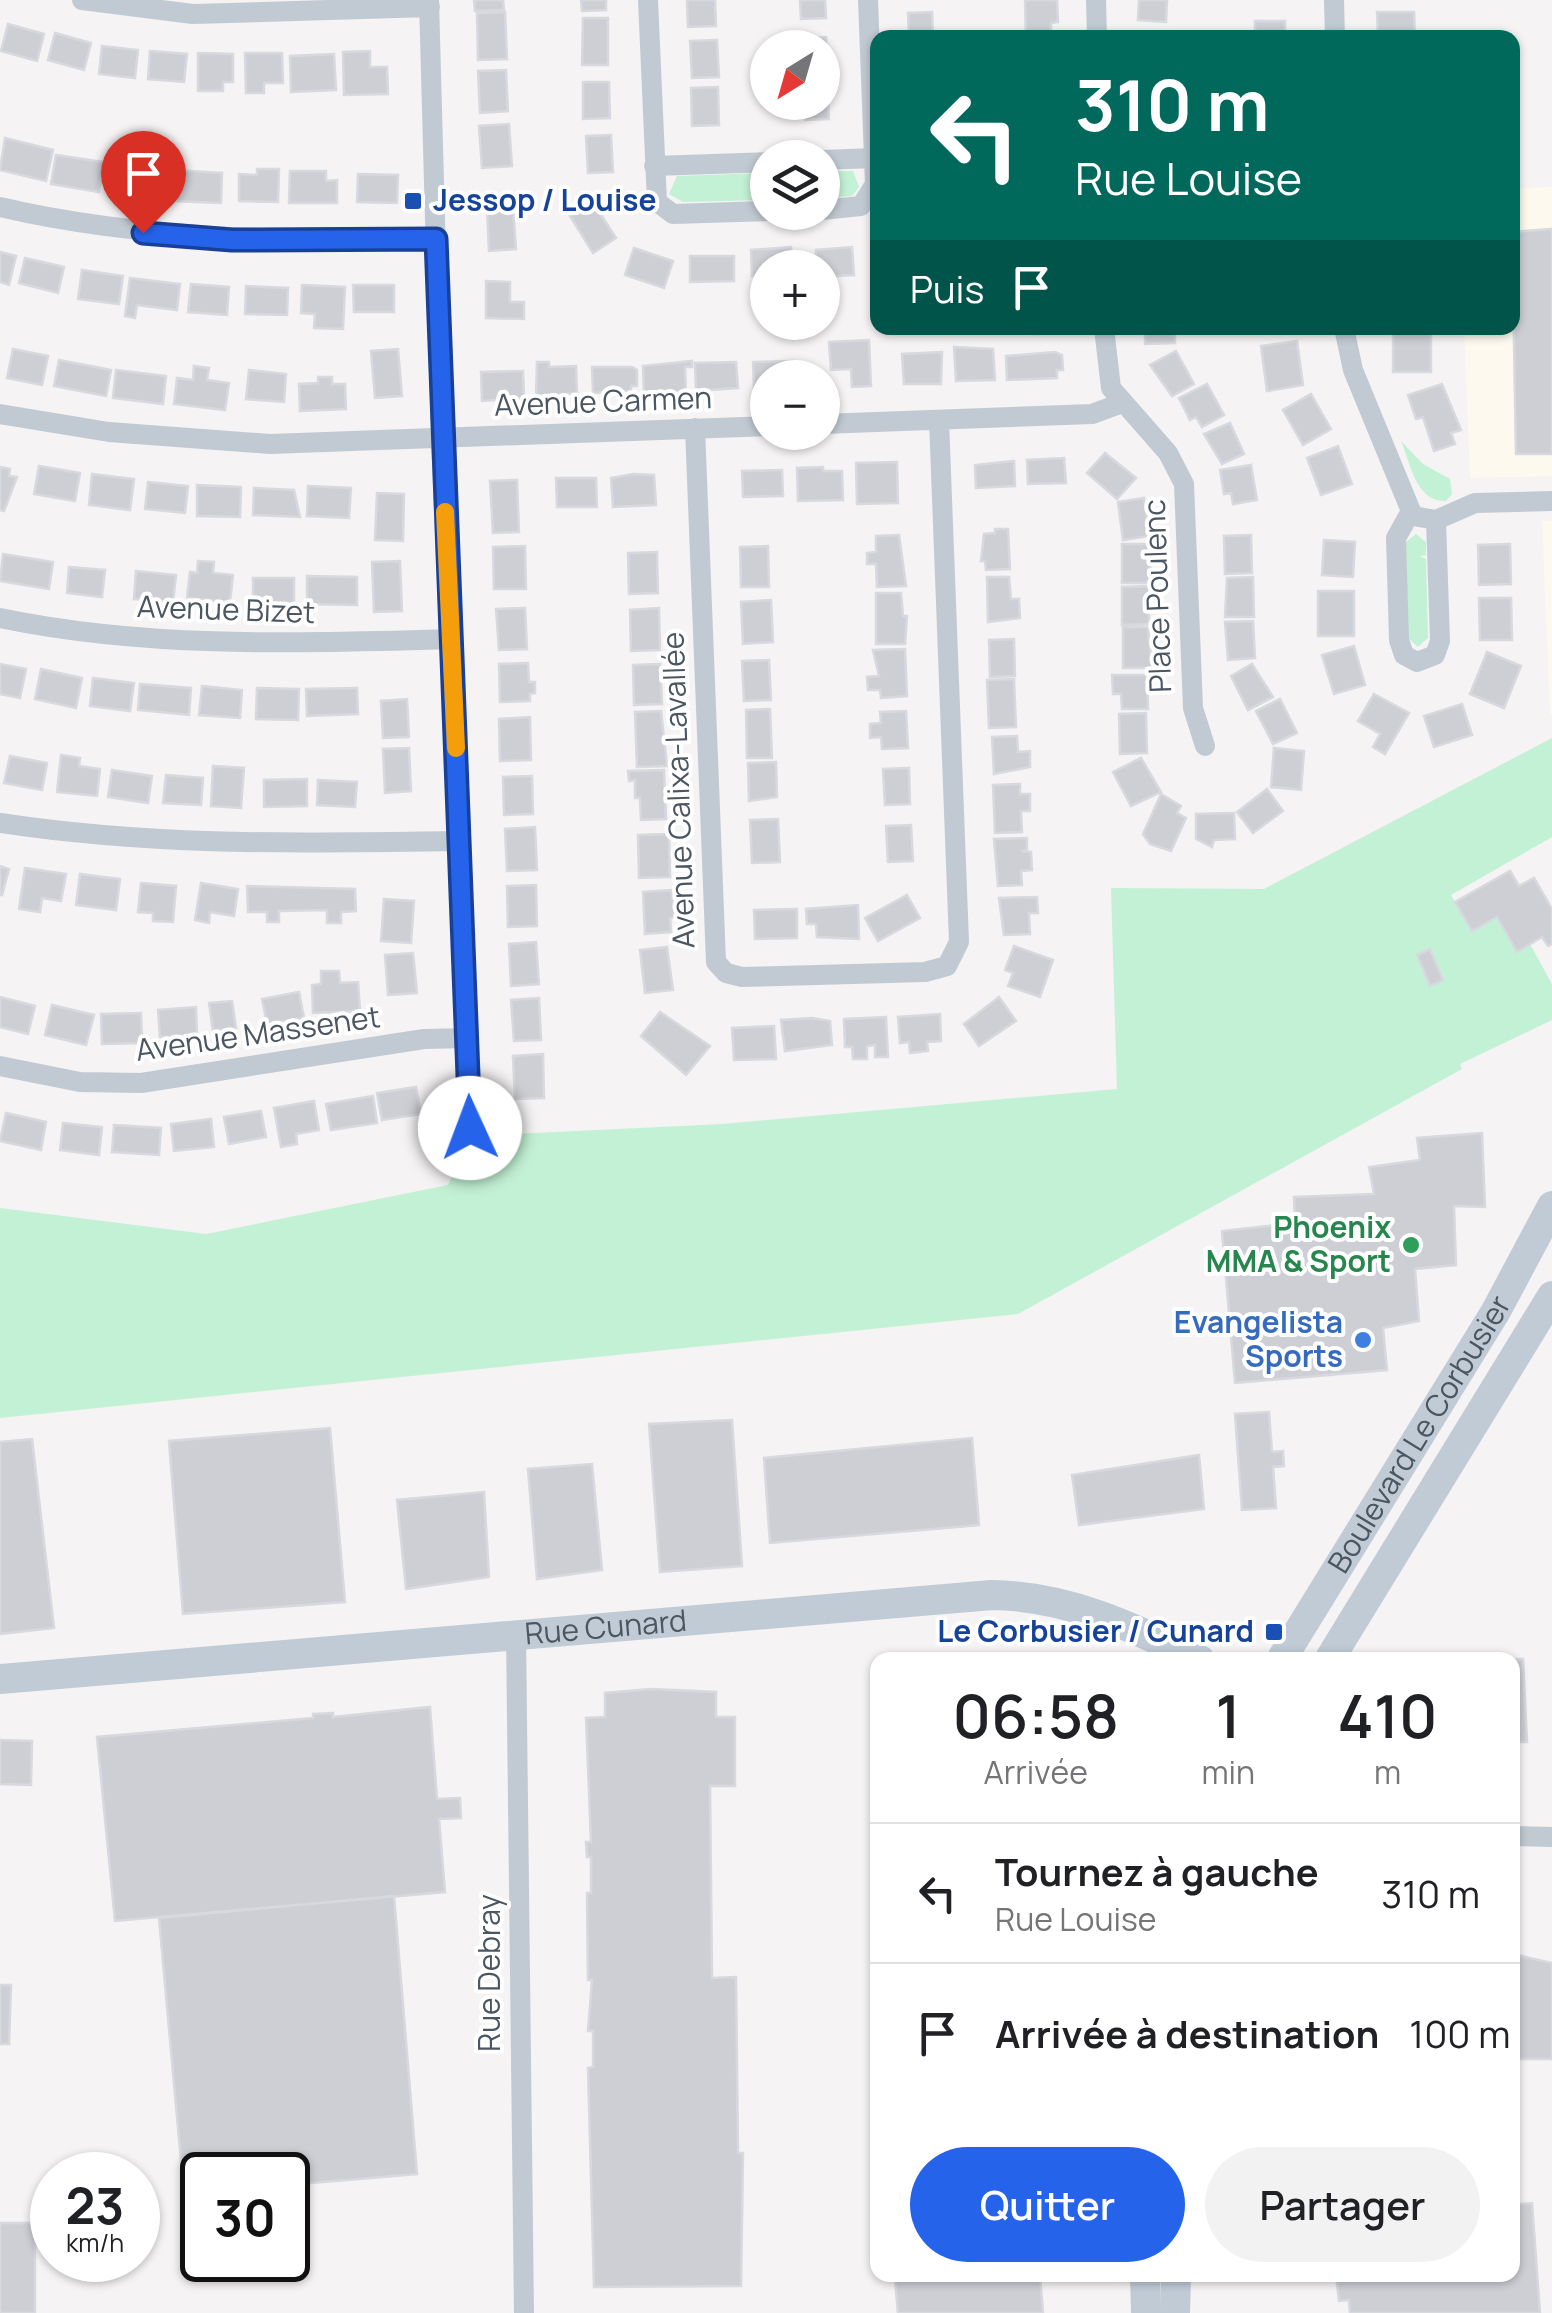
<!DOCTYPE html>
<html lang="fr">
<meta charset="utf-8">
<style>
body{margin:0;font-family:Manrope,sans-serif;background:#f2f2f2;color:#202124;height:100vh;display:flex;flex-direction:column;font-size:38px;white-space:nowrap}
*{box-sizing:border-box;margin:0}
p{font-size:32px;color:#757577}
.icon{flex:none;width:55px;height:55px;fill:none;stroke:currentColor;stroke-width:2;stroke-linecap:round;stroke-linejoin:round}
.map{position:relative;flex:1;overflow:hidden}
.side{position:absolute;left:870px;top:1652px;width:650px;height:630px;display:flex;flex-direction:column;background:#fff;border-radius:20px;box-shadow:0 2px 8px #0004}
.side>*{flex:none}
.guide{position:absolute;left:870px;top:30px;width:650px;height:305px;border-radius:20px;box-shadow:0 2px 8px #0004;background:#00695c;color:#fff;overflow:hidden}
.needle{width:65px;rotate:217deg}
.fabs{position:absolute;left:750px;top:30px;display:grid;gap:20px}
.fabs a{display:grid;place-items:center;width:90px;height:90px;border-radius:50%;background:#fff;box-shadow:0 2px 8px #0004;font-size:50px}
.speed{position:absolute;left:30px;top:2152px;display:flex;gap:20px;font-size:50px;font-weight:700;text-align:center}
.speed>*{display:grid;place-content:center;width:130px;height:130px;border-radius:50%;background:#fff;box-shadow:0 2px 8px #0004;line-height:1}
.speed small{font-size:25px;font-weight:400}
.speed .limit{border:5px solid #111;border-radius:15px;background:#fff;color:#111}
.pin{position:absolute;display:grid;place-items:center;width:85px;height:85px;color:#fff;margin:-102px -42px;border-radius:50% 50% 50% 0;rotate:-45deg;box-shadow:0 0 10px #0007}
.pin .icon{rotate:45deg}
.me{position:absolute;width:110px;margin:-55px;rotate:358deg;stroke-linejoin:round;filter:drop-shadow(0 0 8px #0008)}
.turn{display:flex;align-items:center;gap:35px;height:210px;padding:0 40px;font-size:45px}
.turn .icon{width:130px;height:130px;stroke-width:2.5}
.turn b{display:block;font-size:70px;line-height:85px}
.then{display:flex;align-items:center;height:95px;padding:0 40px;background:#0003;gap:20px;font-size:38px}
.eta{display:flex;justify-content:space-evenly;align-items:center;height:170px;text-align:center}
.eta b{font-size:60px;font-weight:600;line-height:70px}
.primary-button{display:flex;gap:20px;margin-top:auto;padding:20px 40px}
.primary-button a{flex:1;height:115px;border-radius:60px;background:#2563eb;color:#fff;font-size:40px;font-weight:600;line-height:115px;text-align:center}
.primary-button a+a{background:#f2f2f2;color:#202124}
ul{padding:0;list-style:none}
li{display:flex;align-items:center;gap:30px;height:140px;padding:0 40px;border-top:2px solid #e0e0e0}
li div{flex:1}
li b{display:block;font-size:38px}
li em{font-style:normal}
.map>svg:first-child{display:block}
.commercial{fill:#fdf9ef}
.green{fill:#c3f1d5}
.building{fill:#cdcfd5;stroke:#d7d9de;stroke-width:2.5}
.lines{fill:none;stroke-linecap:round;stroke-linejoin:round}
.street{stroke:#c1cad2;stroke-width:20}
.secondary{stroke:#c1cbd6;stroke-width:30}
.route-casing{stroke:#184099;stroke-width:25}
.route{stroke:#2563eb;stroke-width:18}
.slow{stroke:#f59e0b;stroke-width:18}
.transit-dot{fill:#1a4fb4;stroke:#fff;stroke-width:4}
.leisure-dot{fill:#2e9e5b;stroke:#fff;stroke-width:4}
.shop-dot{fill:#3f7fe0;stroke:#fff;stroke-width:4}
.labels{text-anchor:middle;stroke-width:8;stroke-linejoin:round;paint-order:stroke}
.transit-label{font-size:30px;font-weight:bold;fill:#164399;stroke:#fff;text-anchor:start}
.street-label{font-size:30px;fill:#4a5661;stroke:#fff}
.leisure-label{font-size:30px;font-weight:bold;fill:#27864d;stroke:#fff;text-anchor:end}
.shop-label{font-size:30px;font-weight:bold;fill:#366cbe;stroke:#fff;text-anchor:end}
</style>
<div class="map">
<svg width="1552" height="2313" viewBox="0 0 1552 2313">
<rect width="100%" height="100%" fill="#f5f3f3"/>
<path class="commercial" d="M1552 187V476L1470 478 1464 328H1512L1513 188Z
M1542 521H1552V714H1550Z"/>
<path class="green" d="M822 171H853L859 187 852 196 823 198Z
M767 173V200L683 202 669 194 677 176Z
M1401 441 1423 464 1450 479 1452 494 1446 501C1416 502 1411 465 1401 441Z
M1416 534 1426 542V555L1420 556 1426 559 1428 638 1418 647 1408 638 1406 542Z
M1552 738V837L1451 895 1471 931 1497 917 1516 951 1530 944 1552 984V1020L1460 1064 1462 1069 1018 1314 0 1418V1208L206 1234 448 1185 470 1136 723 1124 1117 1089 1111 888 1264 889Z"/>
<path class="building" d="M474 0H503L504 10 475 11Z
M581 0H606V10L582 11Z
M687 0H715L716 26 688 27Z
M800 0H825L826 18 801 19Z
M1025 0H1057L1058 22 1051 23V38H1026Z
M1139 0H1167L1166 22 1138 20Z
M505 12 507 59 478 60 477 13Z
M932 12 933 38H909L908 13Z
M1377 12H1414L1415 38H1378Z
M583 18H608V65H582Z
M1255 21H1285V38H1255Z
M8 24 44 34 37 61 1 51Z
M1168 31V38H1138V32Z
M55 33 91 43 84 70 48 60Z
M826 37 829 74H822V48H801V39Z
M717 40 719 77 692 78 690 41Z
M102 46 138 50 135 78 99 74Z
M150 51 187 54 184 82 148 79Z
M370 51V67H387L388 94 344 95 343 52Z
M198 53 233 54V82H223V91H198Z
M245 53H282L283 83H264V93H246Z
M334 54 336 90 291 92 290 56Z
M506 70 508 111 480 113 478 71Z
M583 82H609L610 118 583 119Z
M827 82 829 119 805 120 804 102H822V83Z
M718 87 719 125 692 126 691 88Z
M509 124 512 166 482 168 479 126Z
M611 135 613 172 588 173 586 136Z
M5 138 53 150 46 181 0 170Z
M56 155 104 162 99 192 51 184Z
M115 160 151 165 150 172 164 174 160 198 111 190Z
M257 169H279L278 202 239 201V174L257 175Z
M172 170 222 173 221 203 171 201Z
M290 171H326V181L337 180V203H289Z
M358 174 398 175 397 203 357 202Z
M592 201 616 238 593 253 570 216Z
M513 208 516 249 489 251 487 209Z
M1552 229V454H1516L1512 232Z
M791 247 792 268H768V275L752 276 751 250Z
M852 247 854 275 822 277V268H804L803 256 816 255V250Z
M634 248 673 261 664 288 625 275Z
M0 252 16 256 9 285 0 282Z
M690 256H734V281L690 282Z
M25 258 64 267 58 293 19 283Z
M82 270 123 276 119 304 78 299Z
M130 278 180 284 177 310 137 305 135 318 125 316Z
M486 281 510 282V302H524V319L486 318Z
M191 284 229 287 227 315 188 312Z
M302 285 345 287 343 329 314 328 315 314 301 313Z
M353 285H394V312H354Z
M246 286 288 288 287 315 245 314Z
M1035 328H1062V333L1035 334Z
M1145 328H1175V343L1145 344Z
M1393 328H1431V372H1393Z
M869 340 871 386 852 387 851 369 831 370 829 342Z
M1297 341 1303 385 1267 391 1261 346Z
M954 347 993 349 995 380 956 381Z
M13 349 48 356 42 385 7 378Z
M398 349 402 396 375 398 371 351Z
M1176 351 1194 384 1172 396 1150 365Z
M942 352 941 384H904L902 354Z
M1055 352 1062 355 1063 370H1057V378L1007 380 1006 356Z
M59 360 111 370 106 396 54 386Z
M692 361V367H685L686 395 644 394 643 366Z
M793 361 794 378H768V388H754L753 362Z
M537 362H549V367L576 366 577 393 536 396Z
M736 362 738 388 696 391 695 363Z
M194 366 209 368 207 380 229 383 225 410 174 404 177 378 193 380Z
M592 367H632L637 370V386H631V391L593 393Z
M116 370 166 376 163 404 113 398Z
M249 370 286 374 284 402 246 399Z
M523 371 524 398 482 401 481 372Z
M318 377H332V384H345L346 409 300 411 299 384 318 383Z
M1207 384 1224 415 1202 427 1196 417 1190 420 1179 398Z
M1442 384 1461 430 1451 433 1455 444 1434 451 1423 417 1416 419 1408 395Z
M1311 394 1331 429 1303 445 1283 410Z
M1230 423 1244 454 1222 464 1204 434Z
M1338 446 1352 484 1321 495 1307 458Z
M1105 453 1136 478 1117 499 1087 473Z
M1064 458 1066 483 1028 484 1027 460Z
M1014 461 1015 486 976 488 975 465Z
M897 462 898 503 857 504 856 463Z
M1251 465 1257 500 1233 504 1231 493 1224 494 1220 470Z
M39 466 80 473 75 501 34 494Z
M0 467 10 469 9 476 17 477 4 511 0 510Z
M823 467V471H842L843 500 798 501 797 468Z
M782 470 783 496 743 497 742 471Z
M92 474 134 479 130 510 89 505Z
M633 474 654 475 656 505 613 507 611 478Z
M556 478H596L597 507H557Z
M517 480 519 532 493 533 490 481Z
M148 482 188 486 185 513 145 509Z
M197 485 241 487 240 517 197 516Z
M308 486 351 488 349 518 307 516Z
M254 488 294 490 300 517 253 515Z
M377 493 404 494 403 541 375 540Z
M1144 498 1149 536 1123 540 1118 502Z
M995 529H1008L1010 569 986 570 985 561H981L984 534 995 533Z
M899 535 906 586 877 587 876 564H867V553L876 552V536Z
M1251 535 1252 573 1225 574 1224 536Z
M1324 540 1355 542 1353 577 1322 575Z
M1122 544H1149L1152 583H1122Z
M1510 544 1511 584 1479 585 1478 545Z
M525 546 526 589H494L493 547Z
M768 546 769 587H741L740 547Z
M657 552 658 593 629 594 628 553Z
M3 554 53 562 49 589 0 581Z
M198 561 214 562 213 573 233 575 230 602 187 598 190 572 197 573Z
M400 561 402 611 374 612 372 562Z
M69 567 105 570 102 597 67 593Z
M136 571 176 575 173 602 134 599Z
M307 576 357 577V605L307 604Z
M987 577H1009L1011 599H1019L1020 618 988 622Z
M1253 577 1254 617H1225L1227 578Z
M253 578H294V606L253 605Z
M1149 586V624L1122 625V587Z
M1318 591H1354V636H1318Z
M876 593H901L903 616H907L905 644H876Z
M1479 598H1511L1512 640H1480Z
M771 600 773 642 743 644 741 602Z
M525 608 527 649 499 650 496 609Z
M659 608 660 650 631 651 630 610Z
M1253 621 1255 658 1228 660 1225 622Z
M1123 627H1148L1152 668H1123Z
M1014 639 1015 676 990 677 989 640Z
M1354 646 1365 685 1334 694 1322 655Z
M905 649 907 696 881 698 880 690H868L867 677 879 676 873 650Z
M1487 652 1521 666 1504 708 1470 694Z
M769 660 771 700 744 701 742 661Z
M528 663 529 682H535V693L530 694V701L500 702 499 664Z
M0 664 26 669 20 698 0 694Z
M660 664 662 704 634 705 633 665Z
M1252 664 1273 697 1248 710 1231 676Z
M41 669 82 678 76 708 35 699Z
M1112 675H1147L1148 709H1122L1121 694H1113Z
M93 678 134 683 130 711 90 706Z
M1014 679 1016 727 989 728 987 680Z
M140 684 191 688 189 715 138 710Z
M202 686 242 690 240 718 199 715Z
M257 688 299 689 298 720 256 719Z
M357 688 358 714 307 716 306 689Z
M1374 694 1409 713 1385 754 1373 747 1380 734 1358 721Z
M407 699 409 737 383 738 381 701Z
M1280 699 1297 733 1273 744 1256 711Z
M1462 704 1472 735 1434 747 1424 716Z
M770 709 772 758H747L746 710Z
M661 711 667 766 637 767 635 712Z
M906 711 908 748 882 749 881 737 870 738V724L881 723 880 712Z
M1146 713 1147 753 1120 754 1119 714Z
M530 717 531 760 500 761 499 719Z
M1017 736 1018 752 1030 751V767L994 774 992 737Z
M409 748 411 791 385 793 383 749Z
M1274 748 1304 751 1301 790 1271 787Z
M61 755 80 758 79 766 100 769 97 796 57 792Z
M10 756 47 763 42 790 4 783Z
M1141 758 1161 792 1131 806 1113 772Z
M776 762 777 797 749 801 748 763Z
M213 766 244 768 241 808 211 806Z
M909 768 910 804 885 805 883 769Z
M112 770 152 776 148 803 108 797Z
M664 770 666 819 641 820 640 798H635V780L629 781 628 771Z
M166 775 203 778 201 805 163 803Z
M532 776 533 814 504 815 503 777Z
M307 779V806L264 807V780Z
M318 780 357 782 355 807 317 805Z
M1020 784V794H1030V811H1021L1022 832 995 833 993 785Z
M1267 789 1283 811 1253 833 1237 812Z
M1161 794 1181 806 1177 813 1186 818 1171 851 1150 844 1143 834Z
M1234 813 1235 839 1214 840 1212 847 1196 839V814Z
M778 819 780 862 752 863 750 820Z
M911 825 913 861 888 862 886 826Z
M535 827 537 870 507 871 505 829Z
M669 834 670 877 639 878 638 835Z
M1027 838V851H1021L1031 852 1032 870 1021 871 1022 885 998 886 994 839Z
M0 866 9 869 2 895H0Z
M25 868 66 874 61 901 42 898 40 912 19 909Z
M1510 871 1519 886 1534 878 1552 909V944L1548 946 1542 937 1517 952 1497 917 1472 931 1455 902Z
M80 874 120 879 116 910 76 905Z
M141 883 176 886 173 922 153 921V913L138 912Z
M201 883 238 889 234 916 210 912 209 923 195 920Z
M536 885 537 926 508 927 507 886Z
M247 886 355 889 356 911 341 912V923H327V910L279 911V922H267V912H248Z
M671 890 676 917 670 918 671 932 645 934 643 892Z
M907 895 920 918 878 941 865 918Z
M1037 897 1038 913H1029L1030 934 1004 935 999 898Z
M384 899 414 901 411 943 381 941Z
M858 905 859 939 817 937 816 924H807L806 909Z
M797 909V938L755 939 754 910Z
M536 942 539 984 511 986 509 944Z
M1014 946 1053 960 1040 997 1008 986 1013 973 1005 970Z
M667 947 673 990 645 993 640 950Z
M1430 949 1443 980 1430 986 1417 955Z
M413 953 417 993 388 995 385 955Z
M321 971H339L340 983 358 982 360 1011 313 1013 312 985 321 984Z
M299 992 304 1018 267 1024 262 999Z
M0 997 35 1006 28 1034 0 1027Z
M999 997 1016 1021 979 1046 964 1024Z
M539 998 541 1040 514 1041 511 1000Z
M232 1001 236 1028 213 1031 209 1003Z
M52 1005 94 1015 86 1045 45 1035Z
M196 1007 197 1034 160 1037 158 1010Z
M660 1012 710 1046 686 1075 641 1036Z
M141 1013 142 1043 102 1044 101 1014Z
M940 1014 941 1041 927 1042 928 1051 910 1053 909 1042 900 1043 898 1017Z
M886 1017 888 1057H875V1045L867 1046V1059H853L852 1047H845L844 1019Z
M812 1018 830 1021 832 1045 785 1051 781 1020Z
M774 1026 776 1059 734 1060 732 1028Z
M543 1054 544 1098 515 1099 513 1056Z
M416 1087 421 1114 382 1120 377 1093Z
M373 1096 377 1123 331 1130 326 1104Z
M314 1101 319 1130 296 1134 297 1144 281 1147 274 1108Z
M261 1111 266 1137 229 1144 224 1117Z
M6 1113 46 1122 41 1150 0 1141Z
M211 1119 214 1147 174 1151 171 1124Z
M63 1123 102 1127 99 1155 60 1150Z
M114 1125 161 1128 159 1155 112 1152Z
M1482 1133 1485 1207 1454 1206 1456 1265 1415 1269 1419 1321 1383 1328 1387 1370 1235 1383 1222 1231 1295 1223 1294 1197 1374 1194 1369 1167 1420 1160 1417 1138Z
M1269 1412 1272 1452 1283 1451 1284 1466 1273 1467 1276 1508 1242 1510 1235 1414Z
M732 1420 742 1566 660 1572 649 1424Z
M330 1428 345 1602 183 1614 169 1441Z
M972 1438 979 1525 770 1543 764 1458Z
M32 1439 54 1628 0 1634V1442Z
M1199 1455 1204 1509 1079 1525 1072 1475Z
M592 1464 602 1570 537 1579 528 1469Z
M484 1492 489 1577 406 1589 397 1500Z
M1523 1659 1527 1742H1512V1660H1438Z
M651 1689 716 1692V1717H735V1786H710L712 1978 736 1977 738 2153H743L741 2286 594 2287 588 2068 593 2067V2031H588L592 1980H588L587 1893H591V1857H587L586 1842H591L586 1718 605 1717V1693Z
M430 1707 437 1799 460 1798 461 1818 439 1819 445 1892 115 1921 97 1737 313 1718V1714L333 1713V1717Z
M0 1740 32 1741 31 1785 0 1784Z
M394 1896 417 2174 288 2185V2175H202V2192L184 2194 159 1918Z
M1512 1954 1552 1963V2059H1512Z
M0 1985H11L9 2044H0Z
M1532 2203 1540 2313H1350L1349 2300 1339 2301 1336 2275H1512V2205Z
M0 2223H35V2313H0Z
M943 2275H1040L1043 2313H898L895 2281Z"/>
<g class="lines">
<path class="street" d="M82 0 193 14 430 7
M429 0 441 439 470 1128
M648 0 657 202 673 214 768 211
M1096 0 1097 38
M1334 0 1335 38
M822 160 874 158
M654 166 768 162
M0 207C145 241 288 240 436 239
M822 210 861 206 875 184 868 0
M1104 328 1111 388 1168 453 1184 484 1193 708 1205 746
M1344 328 1353 370 1413 516 1436 520 1475 503 1552 501
M0 414 109 432 270 444 768 426
M822 424 1092 414 1122 403
M695 428 716 962 726 973 742 977 925 972 947 966 959 942 939 420
M1410 513 1396 538 1399 640 1404 655 1417 662 1435 655 1440 641 1436 520
M0 618C150 649 300 643 452 639
M0 823C160 847 299 843 459 841
M0 1066 80 1082 141 1083 424 1039 467 1038
M516 1633 524 2313
M1512 1836 1552 1837"/>
<g class="secondary">
<path id="s1" d="M1281 1660 1496 1311 1552 1206"/>
<path d="M1329 1660 1552 1296"/>
<path id="s2" d="M0 1679 992 1595C1069 1596 1132 1627 1200 1660"/>
<path d="M1145 2275 1146 2313"/>
<path d="M1175 2313 1176 2275"/>
</g>
</g>
<g class="lines">
<g class="route-casing">
<path id="route" d="M143 233 232 240 436 239 470 1128"/>
</g>
<use href="#route" class="route"/>
<path class="slow" d="M445 512 456 748"/>
</g>
<g class="transit-dot">
<rect x="403" y="191" width="20" height="20" rx="5"/>
<rect x="1264" y="1622" width="20" height="20" rx="5"/>
</g>
<circle class="leisure-dot" cx="1411" cy="1245" r="10"/>
<circle class="shop-dot" cx="1363" cy="1340" r="10"/>
<g class="labels">
<g class="transit-label">
<text x="433" y="211">Jessop / Louise</text>
<text x="1254" y="1642" text-anchor="end">Le Corbusier / Cunard</text>
</g>
<g class="street-label">
<text transform="translate(603 402) rotate(-2)" y="10">Avenue Carmen</text>
<text transform="translate(1158 596) rotate(-92)" y="10">Place Poulenc</text>
<text transform="translate(226 610) rotate(2)" y="10">Avenue Bizet</text>
<text transform="translate(679 790) rotate(-92)" y="10">Avenue Calixa-Lavallée</text>
<text transform="translate(258 1034) rotate(-8)" y="10">Avenue Massenet</text>
<text dy="10" stroke="none"><textPath href="#s1" startOffset="265">Boulevard Le Corbusier</textPath></text>
<text dy="10" stroke="none"><textPath href="#s2" startOffset="608">Rue Cunard</textPath></text>
<text transform="translate(490 1973) rotate(-90)" y="10">Rue Debray</text>
</g>
<g class="leisure-label">
<text x="1391" y="1238">Phoenix<tspan x="1391" dy="34">MMA &amp; Sport</tspan></text>
</g>
<g class="shop-label">
<text x="1343" y="1333">Evangelista<tspan x="1343" dy="34">Sports</tspan></text>
</g>
</g>
</svg>
<div class="fabs">
<a><svg class="needle" viewBox="-14 -14 28 28"><path d="M0-13l5 13h-10z" fill="#e53935"/><path d="M0 13l5-13h-10z" fill="#757577"/></svg></a>
<a><svg class="icon" aria-label="layers" viewBox="0 0 24 24"><path d="M12 4l9 5-9 5-9-5zM3 14l9 5 9-5"/></svg></a>
<a>+</a>
<a>−</a>
</div>
<div class="speed"><div>23<small>km/h</small></div><div class="limit">30</div></div>
<div class="pin" style="left:143px;top:233px;background:#d93025"><svg class="icon" aria-label="arrive" viewBox="0 0 24 24"><path d="M6 21V4h12l-3 4 3 4H6"/></svg></div>
<svg class="me" style="left:470px;top:1128px" viewBox="-20 -20 40 40"><circle r="19" fill="#fff"/><path d="M0-13L10 11 0 6-10 11z" fill="#2563eb"/></svg>
<div class="guide">
<div class="turn"><svg class="icon" aria-label="left" viewBox="0 0 24 24"><path d="M17 20v-9H6M10 6l-5 5 5 5"/></svg><div><b>310 m</b>Rue Louise</div></div>
<div class="then">Puis<svg class="icon" aria-label="arrive" viewBox="0 0 24 24"><path d="M6 21V4h12l-3 4 3 4H6"/></svg></div>
</div>
<section class="side">
<div class="eta">
<div><b>06:58</b><p>Arrivée</p></div>
<div><b>1</b><p>min</p></div>
<div><b>410</b><p>m</p></div>
</div>
<ul>
<li><svg class="icon" aria-label="left" viewBox="0 0 24 24"><path d="M17 20v-9H6M10 6l-5 5 5 5"/></svg><div><b>Tournez à gauche</b><p>Rue Louise</p></div><em>310 m</em></li>
<li><svg class="icon" aria-label="arrive" viewBox="0 0 24 24"><path d="M6 21V4h12l-3 4 3 4H6"/></svg><div><b>Arrivée à destination</b></div><em>100 m</em></li>
</ul>
<div class="primary-button"><a>Quitter</a><a>Partager</a></div>
</section>
</div>
